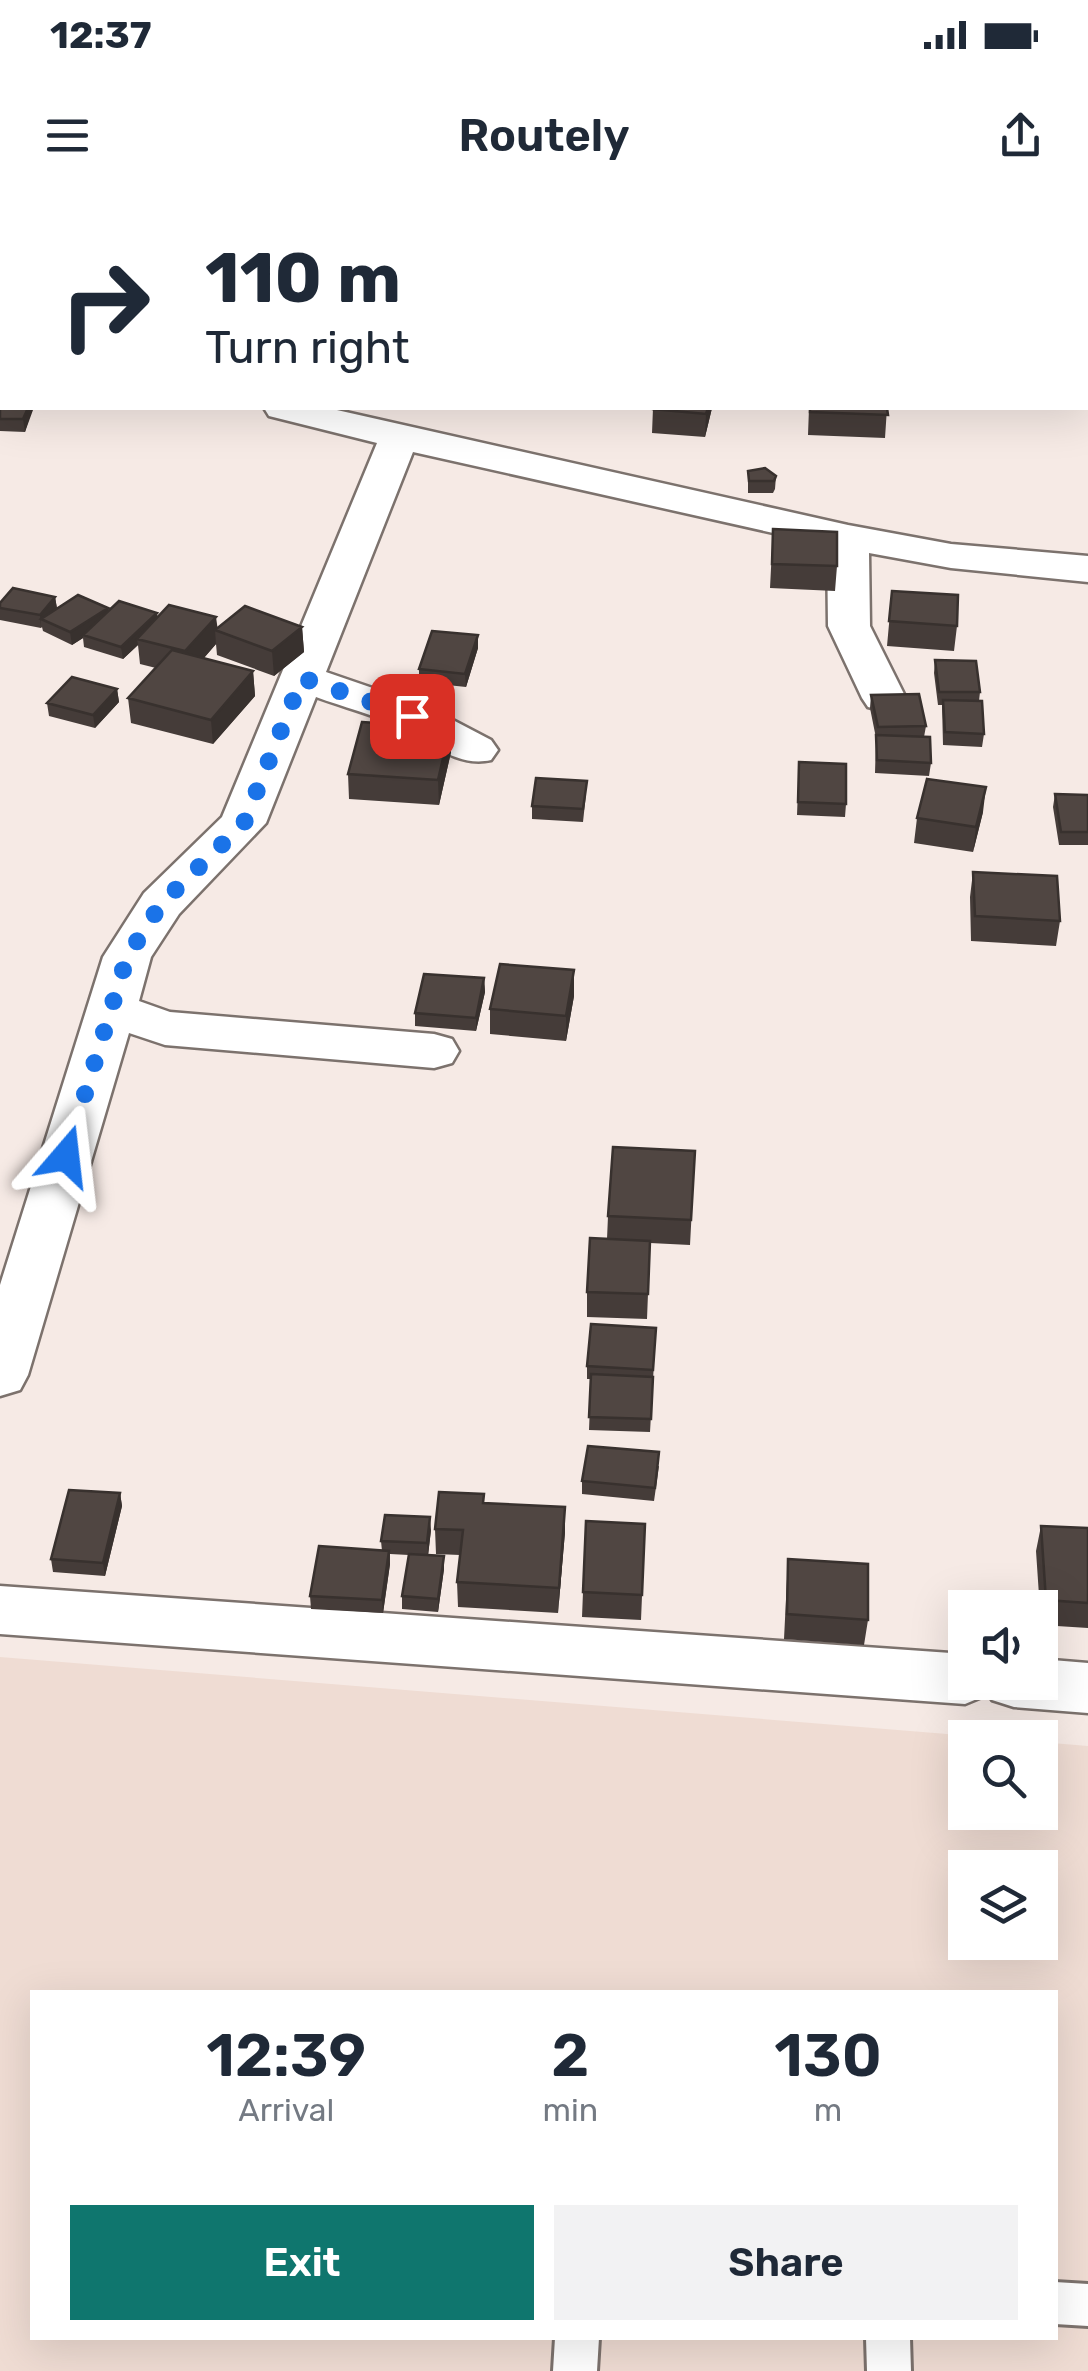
<!DOCTYPE html>
<style>
body{margin:0;font-family:Rubik,sans-serif;background:#f2f2f3;color:#1f2937;height:100vh;display:flex;flex-direction:column;font-size:38px;white-space:nowrap}
*{box-sizing:border-box;margin:0}
p{font-size:32px;color:#747a83}
.icon{flex:none;width:55px;height:55px;fill:none;stroke:currentColor;stroke-width:2;stroke-linecap:round;stroke-linejoin:round}
.map{position:relative;flex:1;overflow:hidden}
.details{position:absolute;left:30px;top:1790px;width:1028px;height:350px;display:flex;flex-direction:column;background:#fff;border-radius:0px;box-shadow:0 10px 40px #0002}
.details>*{flex:none}
.guide{position:absolute;left:0px;top:0px;width:1090px;height:210px;box-shadow:0 10px 40px #0002;background:#fff;color:#1f2937;overflow:hidden}
.tools{position:absolute;left:948px;top:1390px;display:grid;gap:20px}
.tools a{display:grid;place-items:center;width:110px;height:110px;border-radius:0px;background:#fff;box-shadow:0 10px 40px #0002;font-size:50px}
.pin{position:absolute;display:grid;place-items:center;width:85px;height:85px;color:#fff;margin:-42px;border-radius:20px;box-shadow:0 5px 15px #0006}
.me{position:absolute;width:110px;margin:-55px;rotate:17deg;stroke-linejoin:round;filter:drop-shadow(0 0 8px #0008)}
.turn{display:flex;align-items:center;gap:35px;height:210px;padding:0 40px;font-size:45px}
.turn .icon{width:130px;height:130px;stroke-width:2.5}
.turn b{display:block;font-size:70px;line-height:85px}
.eta{display:flex;justify-content:space-evenly;align-items:center;height:170px;text-align:center}
.eta b{font-size:60px;font-weight:600;line-height:70px}
.cta{display:flex;gap:20px;margin-top:auto;padding:20px 40px}
.cta a{flex:1;height:115px;border-radius:0px;background:#0f766e;color:#fff;font-size:40px;font-weight:600;line-height:115px;text-align:center}
.cta a+a{background:#f2f2f3;color:#1f2937}
.status{display:flex;justify-content:space-between;align-items:center;height:70px;padding:0 50px;background:#fff;direction:ltr}
.status svg{height:28px;fill:currentColor}
header{display:flex;justify-content:space-between;align-items:center;height:130px;padding:0 40px;background:#fff;font-size:45px;font-weight:600}
.map>svg:first-child{display:block}
.built{fill:#efdcd3;fill-rule:evenodd}
.lines{fill:none;stroke-linecap:round;stroke-linejoin:round}
.service-casing{stroke:#7c726d;stroke-width:6}
.minor-casing{stroke:#7c726d;stroke-width:5}
.service{fill:#fff;fill-rule:evenodd}
.minor{fill:#fff;fill-rule:evenodd}
.wall{fill:#453c39}
.shaded-wall{fill:#38312e}
.building{fill:#504642;stroke:#38312e;stroke-width:2.5}
.route{stroke:#1a73e8;stroke-width:18;stroke-dasharray:0 32.4}
</style>
<div class="status"><b>12:37</b><svg viewBox="0 0 49 12"><path d="M0 12V9h3v3zM5 12V6h3v6zM10 12V3h3v9zM15 12V0h3v12zM26 1h20v11H26zM47 4h2v5h-2z"/></svg></div>
<header><svg class="icon" aria-label="menu" viewBox="0 0 24 24"><path d="M4 6h16M4 12h16M4 18h16"/></svg>Routely<svg class="icon" aria-label="share" viewBox="0 0 24 24"><path d="M12 15V3M7 8l5-5 5 5M5 13v7h14v-7"/></svg></header>
<div class="map">
<svg width="1088" height="2171" viewBox="0 0 1088 2171">
<rect width="100%" height="100%" fill="#f6eae5"/>
<path class="built" d="M0 1457 984 1537 965 1538V1612H1040V1542L1088 1546V2171H0ZM965 1668H1040V1742H965ZM32 1792H1055V2138H32Z"/>
<g class="lines">
<g class="service-casing">
<path id="service" d="M1055 2082 1088 2084V2126L1055 2124Z
M555 2138H599L597 2171H553Z
M866 2138H910L911 2171H867Z"/>
</g>
<g class="minor-casing">
<path id="minor" d="M0 127H2V150H0Z
M264 208H328L848 325 951 344 1088 356V382L951 368 869 353 870 426 906 498 900 507 884 511 868 507 862 498 828 426 827 345 413 252 326 472 428 507 491 540 498 550 491 560C456 568 428 540 398 526 372 514 343 507 316 497L266 623 179 714 151 757 139 801 170 812 434 834 452 839 459 851 452 863 434 868 165 845 129 833 28 1175 20 1190 0 1196V1085L103 757 144 693 222 617 377 243 269 216Z
M0 1386 965 1454V1482H1040V1459L1088 1463V1513L1014 1507 992 1500 989 1494 965 1504 0 1434Z"/>
</g>
<use href="#service" class="service"/>
<use href="#minor" class="minor"/>
</g>
<path class="wall" d="M0 197 2 208H32L25 232 0 231Z
M653 208H712L705 237 652 233Z
M809 208H887L885 238 808 235Z
M748 271 776 276 775 289 773 293H748Z
M773 329 837 366 835 391 770 388Z
M892 391 957 426 954 451 887 446Z
M55 397 57 408 108 411 158 417 217 428 302 427 304 452 274 476 217 455 216 444 204 458 253 471 255 496 213 544 131 523 128 498 156 468 140 464 138 445 123 459 84 447 83 438 72 445 43 431 42 427 41 428 0 420V403Z
M478 435V448L466 487 419 482V469Z
M935 460 980 492 979 501 984 534 982 547 943 545 942 505H938L934 473Z
M117 489 119 502 95 528 49 516 47 503Z
M871 495 926 526 924 537 931 563 929 576 875 573 876 538 870 508Z
M450 528 451 552 439 605 349 599 348 574Z
M799 562 846 604 845 617 797 615Z
M586 594 583 622 532 619V606Z
M1055 594 1088 595V645H1059L1053 607Z
M983 612 973 652 914 643 917 618Z
M973 672 1060 721 1056 746 971 741 970 697Z
M484 778 485 792 476 831 415 826V813Z
M574 796 566 841 490 834V809Z
M695 951 690 1045 650 1043 647 1119 587 1117V1092L607 1039 608 1016Z
M656 1128 650 1232 589 1230 591 1179H587V1166Z
M659 1266 654 1301 582 1294V1281Z
M120 1293 122 1306 105 1376 53 1372 51 1359Z
M484 1303 565 1332 558 1413 458 1407 457 1382 460 1355 436 1354 435 1329Z
M645 1324 641 1420 582 1417 583 1392Z
M1041 1326 1088 1328V1428L1041 1425 1036 1351Z
M431 1330 428 1355 444 1369 438 1412 402 1409V1396L409 1355 390 1354V1364L383 1413 311 1409 310 1396 382 1351 381 1341Z
M788 1359 868 1420 864 1445 784 1439Z"/>
<path class="shaded-wall" d="M2 149V164L0 168V153Z
M28 208H32L33 210 25 232 23 219Z
M708 208H712L705 237 706 214Z
M55 397 57 409 41 419V428L40 415Z
M108 408 109 421 83 435V438L72 445 70 432Z
M157 413 159 426 137 439 138 445 123 459 121 447Z
M216 417 218 431 215 430 216 444 188 476 185 451Z
M302 427 304 452 274 476 272 451Z
M478 435V448L466 487 465 474Z
M253 471 255 496 213 544 211 520Z
M117 489 119 502 95 528 93 515Z
M450 528 451 552 439 605 438 580Z
M986 587 983 612 973 652 976 627Z
M574 770V796L566 841V816Z
M484 778 485 792 476 831V818Z
M120 1293 122 1306 105 1376 103 1363Z
M565 1307V1332L558 1413 559 1388Z
M430 1317 431 1330 428 1356 427 1343Z
M389 1351 390 1364 383 1413 382 1400Z
M444 1356V1369L438 1412V1399Z"/>
<path class="building" d="M0 197H2V208H28L23 219H0Z
M653 208H708L706 214 653 209Z
M810 208H887L888 215 810 212Z
M765 268 776 276 774 281H749L748 271Z
M773 329 837 332V366L772 364Z
M13 388 55 397 40 415 0 408V403Z
M892 391 958 395 957 426 889 421Z
M78 395 108 408 70 432 41 419Z
M119 401 157 413 121 447 83 435Z
M169 405 216 417 185 451 137 439Z
M245 406 302 427 272 451 215 430Z
M432 431 478 435 465 474 419 469Z
M172 450 253 471 211 520 128 498Z
M935 460 976 461 980 492H939Z
M72 477 117 489 93 515 47 503Z
M919 494 926 526 878 527 871 495Z
M943 500 982 501 984 534 945 532Z
M362 522 450 528 438 580 348 574Z
M876 535 930 537 931 563 877 560Z
M799 562 846 564V604L798 602Z
M536 578 587 581 583 609 532 606Z
M927 579 986 587 976 627 917 618Z
M1055 594 1088 595V632H1061Z
M973 672 1057 676 1060 721 975 716Z
M500 764 574 770 566 816 490 809Z
M424 774 484 778 476 818 415 813Z
M613 947 695 951 691 1020 608 1016Z
M590 1038 650 1041 648 1094 587 1092Z
M591 1124 656 1128 653 1170 587 1166Z
M591 1174 653 1177 651 1219 589 1217Z
M588 1246 659 1252 655 1288 582 1281Z
M69 1290 120 1293 103 1363 51 1359Z
M439 1292 484 1294 483 1303 565 1307 559 1388 457 1382 463 1330 435 1329Z
M385 1315 430 1317 427 1343 381 1341Z
M586 1321 645 1324 642 1395 583 1392Z
M1041 1326 1088 1328V1403L1046 1400Z
M319 1346 389 1351 382 1400 310 1396Z
M409 1354 444 1356 438 1399 402 1396Z
M788 1359 868 1364V1420L787 1414Z"/>
<g class="lines">
<path class="route" d="M66 956 127 757 161 704 244 623 302 478 412 516"/>
</g>
</svg>
<div class="tools">
<a><svg class="icon" aria-label="sound" viewBox="0 0 24 24"><path d="M4 9h4l5-4v14l-5-4H4zM17 9q2 3 0 6"/></svg></a>
<a><svg class="icon" aria-label="search" viewBox="0 0 24 24"><circle cx="10" cy="10" r="6"/><path d="M15 15l6 6"/></svg></a>
<a><svg class="icon" aria-label="layers" viewBox="0 0 24 24"><path d="M12 4l9 5-9 5-9-5zM3 14l9 5 9-5"/></svg></a>
</div>
<div class="pin" style="left:412px;top:516px;background:#d93025"><svg class="icon" aria-label="arrive" viewBox="0 0 24 24"><path d="M6 21V4h12l-3 4 3 4H6"/></svg></div>
<svg class="me" style="left:66px;top:956px" viewBox="-20 -20 40 40"><path d="M0-17L14 15 0 8-14 15z" fill="#1a73e8" stroke="#fff" stroke-width="4"/></svg>
<div class="guide">
<div class="turn"><svg class="icon" aria-label="right" viewBox="0 0 24 24"><path d="M7 20v-9h11M14 6l5 5-5 5"/></svg><div><b>110 m</b>Turn right</div></div>
</div>
<section class="details">
<div class="eta">
<div><b>12:39</b><p>Arrival</p></div>
<div><b>2</b><p>min</p></div>
<div><b>130</b><p>m</p></div>
</div>
<div class="cta"><a>Exit</a><a>Share</a></div>
</section>
</div>
